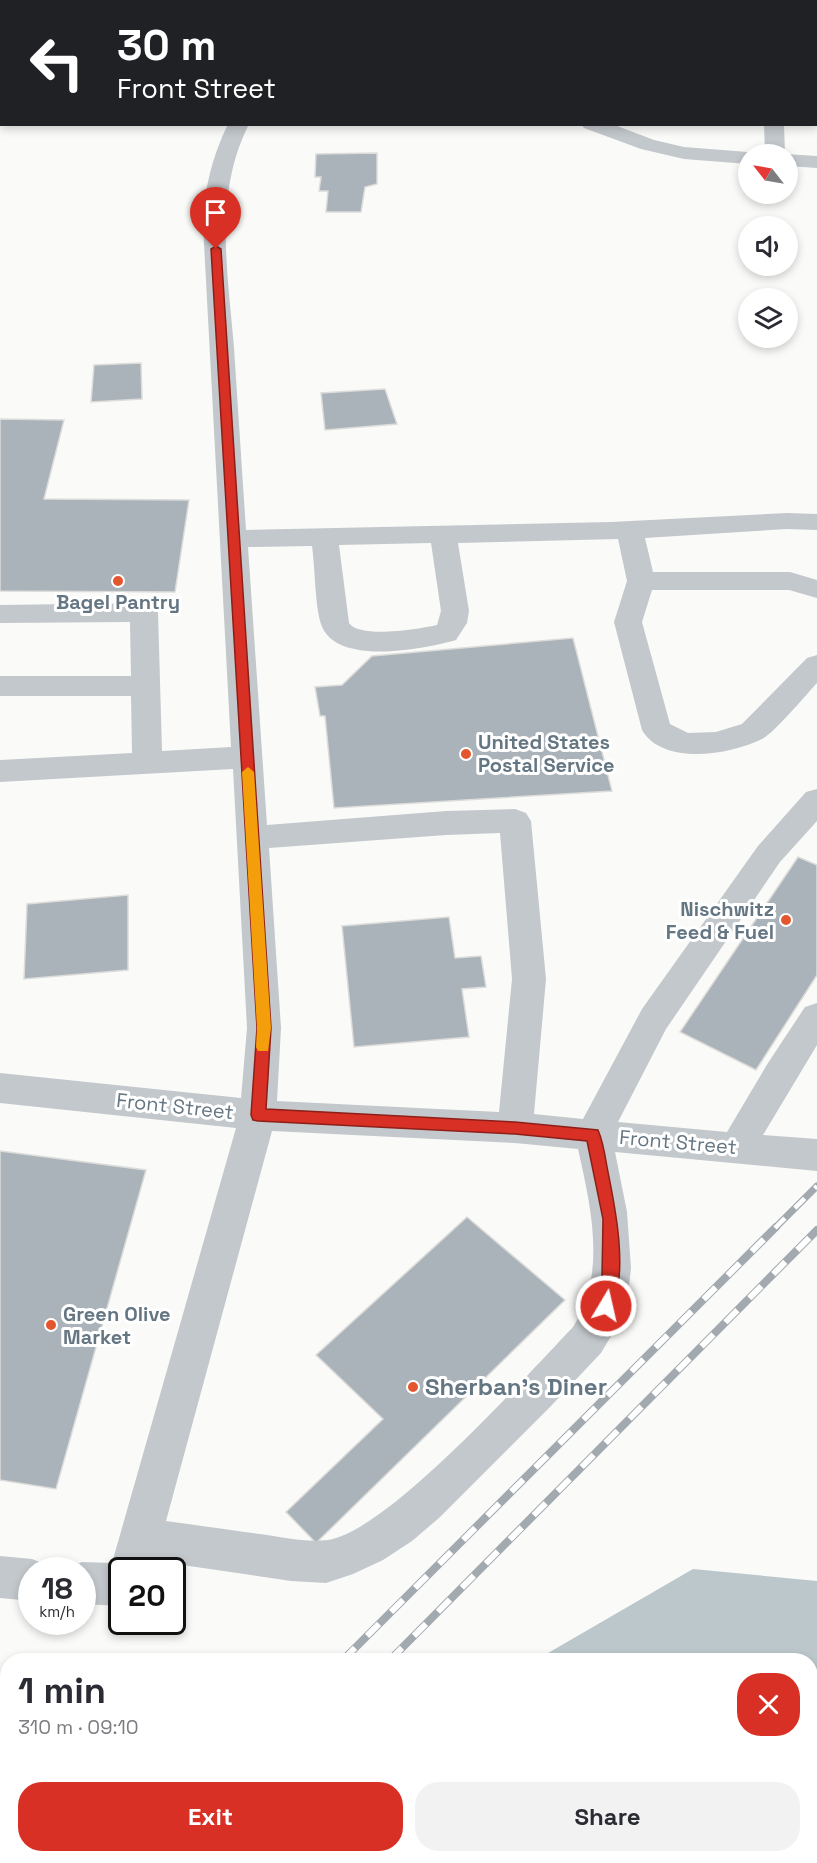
<!DOCTYPE html>
<meta charset="utf-8">
<style>
body{margin:0;font-family:"Space Grotesk",sans-serif;background:#f2f2f3;color:#2b2b33;height:100vh;display:flex;flex-direction:column;font-size:22px;white-space:nowrap}
*{box-sizing:border-box;margin:0}
p{font-size:20px;color:#7c7c81}
.icon{flex:none;width:33px;height:33px;fill:none;stroke:currentColor;stroke-width:2;stroke-linecap:round;stroke-linejoin:round}
.map{position:relative;flex:1;overflow:hidden}
.drawer{position:absolute;left:0px;top:1653px;width:818px;height:210px;display:flex;flex-direction:column;background:#fff;border-radius:24px 24px 0 0;box-shadow:0 3px 9px #0003}
.drawer>*{flex:none}
.hud{position:absolute;left:0px;top:0px;width:818px;height:126px;box-shadow:0 3px 9px #0003;background:#202124;color:#fff;overflow:hidden}
.needle{width:39px;rotate:301deg}
.fabs{position:absolute;left:738px;top:144px;display:grid;gap:12px}
.fabs a{display:grid;place-items:center;width:60px;height:60px;border-radius:50%;background:#fff;box-shadow:0 3px 9px #0003;font-size:30px}
.speed{position:absolute;left:18px;top:1557px;display:flex;gap:12px;font-size:30px;font-weight:700;text-align:center}
.speed>*{display:grid;place-content:center;width:78px;height:78px;border-radius:50%;background:#fff;box-shadow:0 3px 9px #0003;line-height:1}
.speed small{font-size:15px;font-weight:400}
.speed .limit{border:3px solid #111;border-radius:9px;background:#fff;color:#111}
.pin{position:absolute;display:grid;place-items:center;width:51px;height:51px;color:#fff;margin:-62px -26px;border-radius:50% 50% 50% 0;rotate:-45deg;box-shadow:0 0 6px #0007}
.pin .icon{rotate:45deg}
.me{position:absolute;width:66px;margin:-33px;rotate:9deg;stroke-linejoin:round;filter:drop-shadow(0 0 4px #0008)}
.turn{display:flex;align-items:center;gap:21px;height:126px;padding:0 18px;font-size:27px}
.turn .icon{width:78px;height:78px;stroke-width:2.5}
.turn b{display:block;font-size:42px;line-height:51px}
.round{display:grid;place-items:center;flex:none;width:63px;height:63px;border-radius:24px;background:#f2f2f3}
.summary{display:flex;align-items:center;justify-content:space-between;height:102px;padding:0 18px}
h1{font-size:36px;font-weight:700;line-height:45px}
.cta{display:flex;gap:12px;margin-top:auto;padding:12px 18px}
.cta a{flex:1;height:69px;border-radius:24px;background:#d93025;color:#fff;font-size:24px;font-weight:700;line-height:69px;text-align:center}
.cta a+a{background:#f2f2f3;color:#2b2b33}
.map>svg:first-child{display:block}
.built{fill:#e8e9e9}
.water{fill:#bbc7cb}
.building{fill:#aab3b9;stroke:#dcdcda;stroke-width:1.5}
.lines{fill:none;stroke-linecap:round;stroke-linejoin:round}
.minor{fill:#c3c8cc;fill-rule:evenodd}
.rail-far1-casing{stroke:#a2aab0;stroke-width:7}
.rail-casing{stroke:#a2aab0;stroke-width:8}
.rail-far1{stroke:#fff;stroke-width:4.5;stroke-dasharray:14;stroke-linecap:butt}
.rail{stroke:#fff;stroke-width:6;stroke-dasharray:17;stroke-linecap:butt}
.route{fill:#d93025;stroke:#8d1f18;stroke-width:1.5}
.slow{fill:#f59e0b}
.poi-dot{fill:#e4572e;stroke:#fff;stroke-width:2}
.labels{text-anchor:middle;stroke-width:6;stroke-linejoin:round;paint-order:stroke}
.poi-label{font-size:20px;font-weight:bold;fill:#657683;stroke:#fff;text-anchor:start}
.street-label{font-size:20px;fill:#657683;stroke:#fff}
.near-poi-label{font-size:24px;font-weight:bold;fill:#657683;stroke:#fff;text-anchor:start}
</style>
<div class="map">
<svg width="817" height="1863" viewBox="0 0 817 1863">
<rect width="100%" height="100%" fill="#fafaf8"/>
<path class="built" d="M810 1668 817 1670V1863H71L81 1856H810Z"/>
<path class="water" d="M693 1569 817 1581V1670L810 1668V1660H536Z
M7 1690V1797L0 1798V1692Z"/>
<path class="building" d="M377 153V184L365 187 361 212H326L328 191H319L321 177H315L316 154Z
M141 363 142 399 91 402 94 365Z
M385 389 397 424 325 430 321 393Z
M0 419 64 420 44 499 189 500 175 592 0 591Z
M573 638 612 791 334 808 325 716H320L315 687 342 685 372 656Z
M798 857 817 865V975L756 1070 680 1032Z
M128 895V970L24 979 27 904Z
M449 917 455 958 481 956 486 987 462 989 469 1037 354 1047 342 926Z
M0 1151 146 1170 56 1489 0 1480Z
M467 1217 565 1300 316 1543 286 1512 383 1419 316 1355Z"/>
<g class="lines">
<path class="minor" d="M373 0H393L372 2Z
M798 0H817V2H797Z
M228 124H249C213 195 228 273 234 348 238 409 242 469 246 530L611 522 787 513 817 514V530L787 529 645 538 653 572H790L817 580V598L789 590H652L642 622 670 724 688 733 716 732 742 724 807 658 817 655V683C806 695 774 733 762 739 730 755 663 766 642 730L614 622 627 581 618 539 458 543 469 611 467 623 456 640C424 649 335 667 321 624 315 607 315 566 312 546L248 547 267 825 446 811 515 809 526 813 531 821 546 979 534 1114 583 1119 642 1009 758 846 806 792 817 789V821L780 862 666 1029 618 1122 727 1132 768 1063 805 1007 817 1003V1045L763 1135 817 1139V1171L615 1152 627 1212 631 1268 628 1294 614 1331 601 1353 550 1407 439 1518 412 1541 383 1560 353 1574 326 1583 291 1581 155 1561 152 1570H122V1606L82 1604V1570H66L67 1568 82 1562 112 1563 236 1128 0 1103V1073L241 1098 247 1028 233 769 0 782V760L132 753 131 696H0V676H131L130 622 0 623V605L144 603 154 605 158 612 162 751 231 747 203 225C204 189 212 157 228 124ZM431 543 441 611 437 625C419 629 360 639 349 623L339 545ZM500 833 512 979 499 1112 277 1101 281 1028 269 848 446 835ZM272 1131 515 1143 578 1149C591 1207 607 1274 573 1327 527 1375 388 1531 328 1540 306 1543 282 1537 260 1534 229 1530 197 1525 166 1521Z
M581 124H612L654 140 684 147 748 152 756 154H748V164L684 159 641 149 584 128Z
M764 124H784L785 154 817 156V168L788 166V154H765Z
M0 1556 32 1559 47 1565 49 1570H32V1601L0 1598Z"/>
<g class="rail-far1-casing">
<path id="rail-far1" d="M775 1228 817 1186"/>
</g>
<g class="rail-casing">
<path id="rail" d="M343 1660 776 1227
M390 1660 817 1230
M143 1863 151 1856
M193 1863 200 1856"/>
</g>
<use href="#rail-far1" class="rail-far1"/>
<use href="#rail" class="rail"/>
</g>
<path class="route" d="M216 246 221 249 271 1028 266 1109 515 1122 598 1130C603 1141 605 1155 607 1167 615 1206 629 1273 611 1311L606 1313 600 1311 598 1306 602 1276 603 1219 587 1141 515 1134 258 1121 253 1120 251 1115 257 1028 211 249Z"/>
<path class="slow" d="M248 767 254 772 271 1028 268 1051H258L256 1047 257 1028 242 772Z"/>
<g class="poi-dot">
<circle cx="118" cy="581" r="6"/>
<circle cx="466" cy="754" r="6"/>
<circle cx="786" cy="920" r="6"/>
<circle cx="51" cy="1325" r="6"/>
<circle cx="413" cy="1387" r="6"/>
</g>
<g class="labels">
<g class="poi-label">
<text x="118" y="609" text-anchor="middle">Bagel Pantry</text>
<text x="478" y="749">United States<tspan x="478" dy="23">Postal Service</tspan></text>
<text x="774" y="916" text-anchor="end">Nischwitz<tspan x="774" dy="23">Feed &amp; Fuel</tspan></text>
<text x="63" y="1321">Green Olive<tspan x="63" dy="23">Market</tspan></text>
</g>
<g class="street-label">
<text transform="translate(175 1106) rotate(6)" y="7">Front Street</text>
<text transform="translate(678 1142) rotate(5)" y="7">Front Street</text>
</g>
<g class="near-poi-label">
<text x="425" y="1395">Sherban's Diner</text>
</g>
</g>
</svg>
<div class="fabs">
<a><svg class="needle" viewBox="-14 -14 28 28"><path d="M0-13l5 13h-10z" fill="#e53935"/><path d="M0 13l5-13h-10z" fill="#7c7c81"/></svg></a>
<a><svg class="icon" aria-label="sound" viewBox="0 0 24 24"><path d="M4 9h4l5-4v14l-5-4H4zM17 9q2 3 0 6"/></svg></a>
<a><svg class="icon" aria-label="layers" viewBox="0 0 24 24"><path d="M12 4l9 5-9 5-9-5zM3 14l9 5 9-5"/></svg></a>
</div>
<div class="speed"><div>18<small>km/h</small></div><div class="limit">20</div></div>
<div class="pin" style="left:216px;top:249px;background:#d93025"><svg class="icon" aria-label="arrive" viewBox="0 0 24 24"><path d="M6 21V4h12l-3 4 3 4H6"/></svg></div>
<svg class="me" style="left:606px;top:1306px" viewBox="-20 -20 40 40"><circle r="17" fill="#d93025" stroke="#fff" stroke-width="3"/><path d="M0-11L8 9 0 5-8 9z" fill="#fff"/></svg>
<div class="hud">
<div class="turn"><svg class="icon" aria-label="left" viewBox="0 0 24 24"><path d="M17 20v-9H6M10 6l-5 5 5 5"/></svg><div><b>30 m</b>Front Street</div></div>
</div>
<section class="drawer">
<div class="summary"><div><h1>1 min</h1><p>310 m · 09:10</p></div><a class="round" style="background:#d93025;color:#fff"><svg class="icon" aria-label="close" viewBox="0 0 24 24"><path d="M6 6l12 12M18 6L6 18"/></svg></a></div>
<div class="cta"><a>Exit</a><a>Share</a></div>
</section>
</div>
